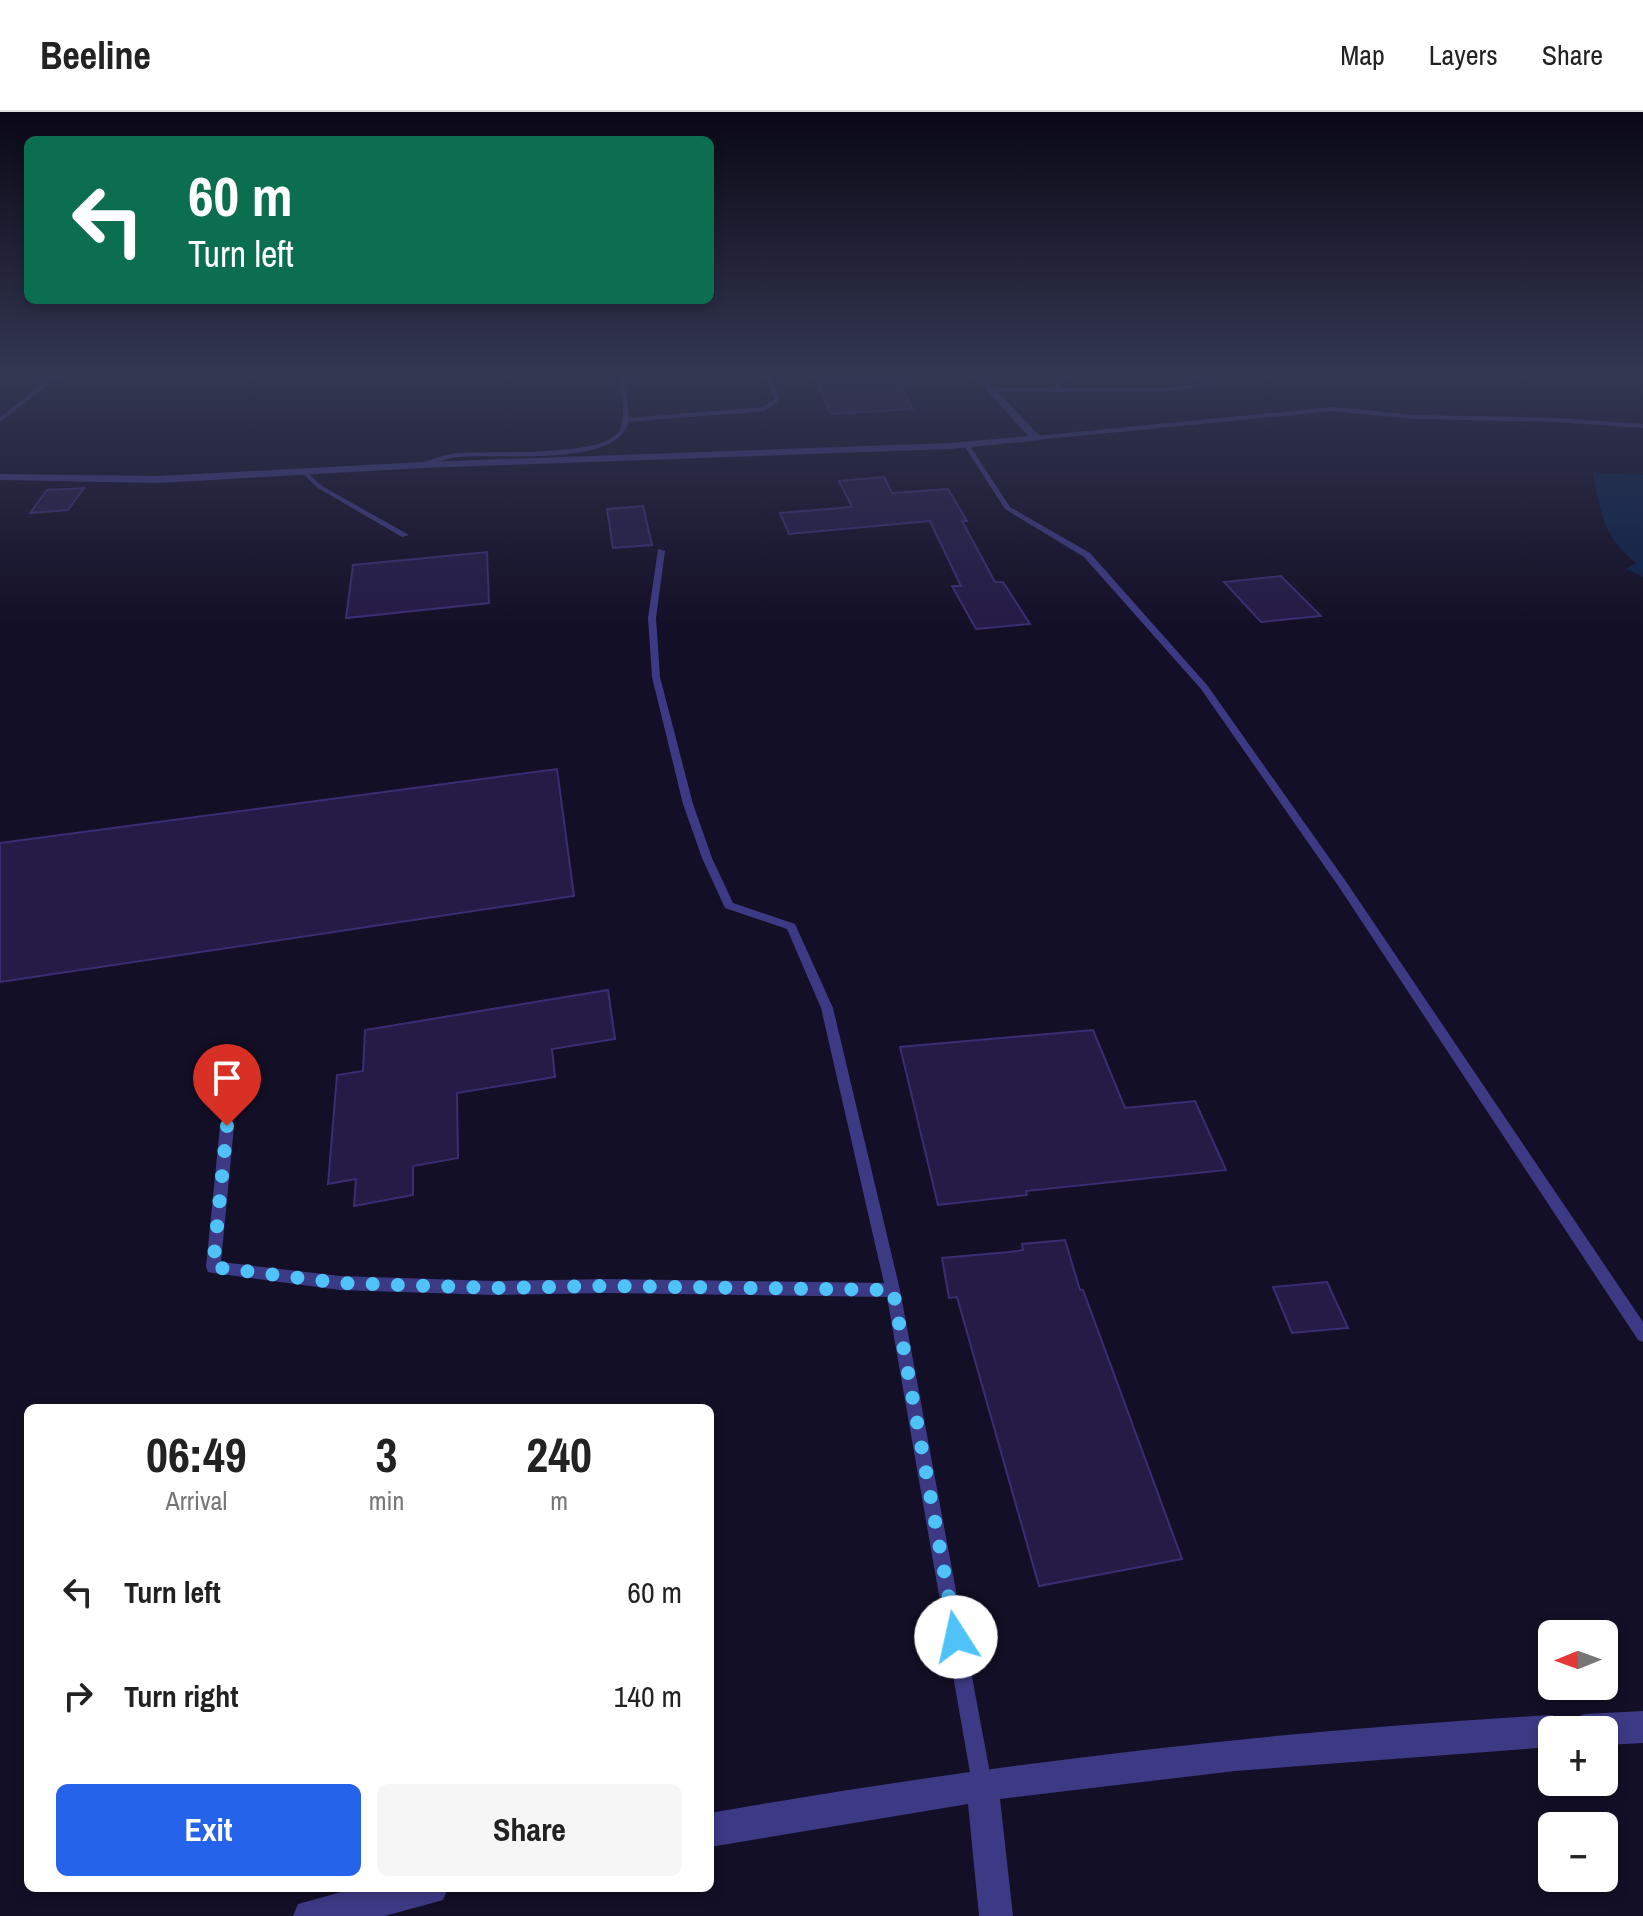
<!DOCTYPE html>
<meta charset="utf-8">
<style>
body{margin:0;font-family:"Archivo Narrow",sans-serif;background:#f6f6f6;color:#222;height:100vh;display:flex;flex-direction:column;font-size:30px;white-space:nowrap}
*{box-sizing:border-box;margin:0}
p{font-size:26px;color:#767676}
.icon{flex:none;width:44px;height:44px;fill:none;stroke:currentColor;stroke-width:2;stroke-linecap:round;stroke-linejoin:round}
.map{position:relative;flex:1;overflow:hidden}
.panel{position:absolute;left:24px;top:1292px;width:690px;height:488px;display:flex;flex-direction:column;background:#fff;border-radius:12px;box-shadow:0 4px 12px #0003}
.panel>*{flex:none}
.hud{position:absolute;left:24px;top:24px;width:690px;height:168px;border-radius:12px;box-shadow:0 4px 12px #0003;background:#0b6e4f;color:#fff;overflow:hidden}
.needle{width:52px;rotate:269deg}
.tools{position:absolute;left:1538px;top:1508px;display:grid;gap:16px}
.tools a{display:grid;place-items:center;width:80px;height:80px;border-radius:12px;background:#fff;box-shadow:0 4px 12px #0003;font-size:40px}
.pin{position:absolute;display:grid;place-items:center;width:68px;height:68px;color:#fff;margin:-82px -34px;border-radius:50% 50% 50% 0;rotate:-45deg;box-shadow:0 0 8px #0007}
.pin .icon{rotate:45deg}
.me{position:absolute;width:88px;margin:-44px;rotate:350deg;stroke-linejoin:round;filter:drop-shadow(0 0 6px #0008)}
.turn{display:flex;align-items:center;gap:28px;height:168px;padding:0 32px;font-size:36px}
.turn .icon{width:104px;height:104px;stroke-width:2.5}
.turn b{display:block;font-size:56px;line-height:68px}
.eta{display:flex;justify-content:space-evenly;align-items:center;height:136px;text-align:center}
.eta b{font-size:48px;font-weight:700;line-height:56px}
.cta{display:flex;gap:16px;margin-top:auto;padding:16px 32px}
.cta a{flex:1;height:92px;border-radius:12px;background:#2563eb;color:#fff;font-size:32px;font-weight:700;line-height:92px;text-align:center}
.cta a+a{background:#f6f6f6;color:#222}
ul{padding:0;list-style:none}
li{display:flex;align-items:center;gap:24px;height:104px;padding:0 32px}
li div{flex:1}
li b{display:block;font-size:30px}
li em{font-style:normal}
header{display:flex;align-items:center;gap:48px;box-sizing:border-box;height:112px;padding:0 40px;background:#fff;border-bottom:2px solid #e0e0e0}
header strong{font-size:38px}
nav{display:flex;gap:44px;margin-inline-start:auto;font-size:28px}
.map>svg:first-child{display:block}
.water{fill:#0c2248}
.building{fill:#241b47;stroke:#3b2d73;stroke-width:2}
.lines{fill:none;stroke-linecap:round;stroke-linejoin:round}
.service{fill:#3d3a85;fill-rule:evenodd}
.minor{fill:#3d3a85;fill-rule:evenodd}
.route{stroke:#4fc3f7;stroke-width:14;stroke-dasharray:0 25.2}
</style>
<header>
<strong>Beeline</strong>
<nav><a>Map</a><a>Layers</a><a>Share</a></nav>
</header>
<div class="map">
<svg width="1643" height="1804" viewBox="0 0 1643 1804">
<rect width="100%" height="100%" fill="#130f26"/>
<path class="water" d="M1593 360 1643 363V465L1626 457 1636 451C1603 424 1600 400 1593 360Z"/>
<path class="building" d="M814 262H893L913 297 831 302Z
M884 365 892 381 948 377 967 409H962L995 470H1003L1030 512 976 517 952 474H961L930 409 789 422 780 401 852 395 839 369Z
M84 376 68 398 30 401 47 378Z
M643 394 652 433 613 436 607 397Z
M487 440 489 491 346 506 353 453Z
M1281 464 1321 504 1261 510 1224 470Z
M557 657 574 784 0 870V731Z
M608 878 615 927 552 937 555 965 457 981 458 1046 413 1054V1083L354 1094 356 1067 328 1072 337 963 363 959 365 918Z
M1093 918 1125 996 1195 989 1226 1058 1026 1079 1027 1083 938 1093 900 935Z
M1065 1128 1080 1178H1083L1182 1447 1039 1474 957 1185 949 1186 942 1146 1009 1140 1023 1138 1022 1132Z
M1327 1170 1348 1216 1292 1221 1273 1175Z"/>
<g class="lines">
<path class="service" d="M55 262H61L0 310V305Z
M618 262H624L629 306 763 295 774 288 764 262H770L780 288 765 299 628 310C619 356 496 341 459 345 446 346 434 352 422 355L419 353C430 347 446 342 460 341 491 338 607 347 620 317 627 301 620 279 618 262Z
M1060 262H1066L1060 276H1163L1200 273 1198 267 1185 262 1203 265 1206 274 1163 280H989L986 278 989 276H1054Z
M1334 295 1413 303 1556 306 1643 312V316L1556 310 1413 307 1334 299 1036 328 1033 326 1036 324Z
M964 331H968L1010 395 1090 441 1207 573 1347 771 1643 1210V1230L1638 1228 1339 775 1201 577 1084 445 1005 397 963 332Z
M304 358 322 374 409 423 402 425 318 376 302 361 301 360Z
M658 437 665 439 656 506 660 565 693 692 712 746 733 791 795 812 833 896 900 1178 992 1672 989 1679 982 1682 975 1679 972 1672 887 1185 606 1181 493 1183 340 1178 213 1161 208 1160 206 1155 220 1014 222 1010 227 1009 232 1010 234 1014 221 1150 340 1164 493 1169 606 1167 884 1171 821 896 787 817 725 796 702 746 683 692 652 565 648 506Z"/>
<path class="minor" d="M972 262H981L1040 324V328L950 337 423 356 159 371 0 368V362L159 364 423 350 950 331 1028 324Z
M1643 1599V1631L1604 1633V1618H1568L1573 1607 1584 1602Z
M1552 1603 1563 1608 1567 1618H1552V1635L1235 1659 1000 1687 1013 1804H979L968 1692 710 1735V1701C989 1652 1269 1619 1552 1603Z
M356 1776H448L443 1788 385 1804H293L298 1792Z"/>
</g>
<linearGradient id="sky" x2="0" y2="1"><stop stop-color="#0a0815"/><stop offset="0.51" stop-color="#333752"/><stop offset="1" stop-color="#333752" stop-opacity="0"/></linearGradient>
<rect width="1643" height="514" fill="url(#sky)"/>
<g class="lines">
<path class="route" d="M227 1014 213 1155 340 1171 493 1176 606 1174 893 1178 956 1525"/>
</g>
</svg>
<div class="tools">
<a><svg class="needle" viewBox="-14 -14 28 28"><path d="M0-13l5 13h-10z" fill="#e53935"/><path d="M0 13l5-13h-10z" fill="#767676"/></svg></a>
<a>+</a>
<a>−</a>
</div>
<div class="pin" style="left:227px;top:1014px;background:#d93025"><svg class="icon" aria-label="arrive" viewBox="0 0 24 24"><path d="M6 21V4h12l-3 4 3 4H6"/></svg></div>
<svg class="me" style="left:956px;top:1525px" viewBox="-20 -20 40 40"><circle r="19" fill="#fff"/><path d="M0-13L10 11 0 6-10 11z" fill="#4fc3f7"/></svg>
<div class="hud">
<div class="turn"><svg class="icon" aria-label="left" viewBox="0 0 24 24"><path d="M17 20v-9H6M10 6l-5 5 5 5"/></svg><div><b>60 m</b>Turn left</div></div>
</div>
<section class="panel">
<div class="eta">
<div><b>06:49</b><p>Arrival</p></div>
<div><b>3</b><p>min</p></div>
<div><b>240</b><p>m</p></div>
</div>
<ul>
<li><svg class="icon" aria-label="left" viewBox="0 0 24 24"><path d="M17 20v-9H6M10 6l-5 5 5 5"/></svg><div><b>Turn left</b></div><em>60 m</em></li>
<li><svg class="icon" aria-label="right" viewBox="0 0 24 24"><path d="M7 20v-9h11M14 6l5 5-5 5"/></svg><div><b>Turn right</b></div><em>140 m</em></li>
</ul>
<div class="cta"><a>Exit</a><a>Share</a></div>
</section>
</div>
